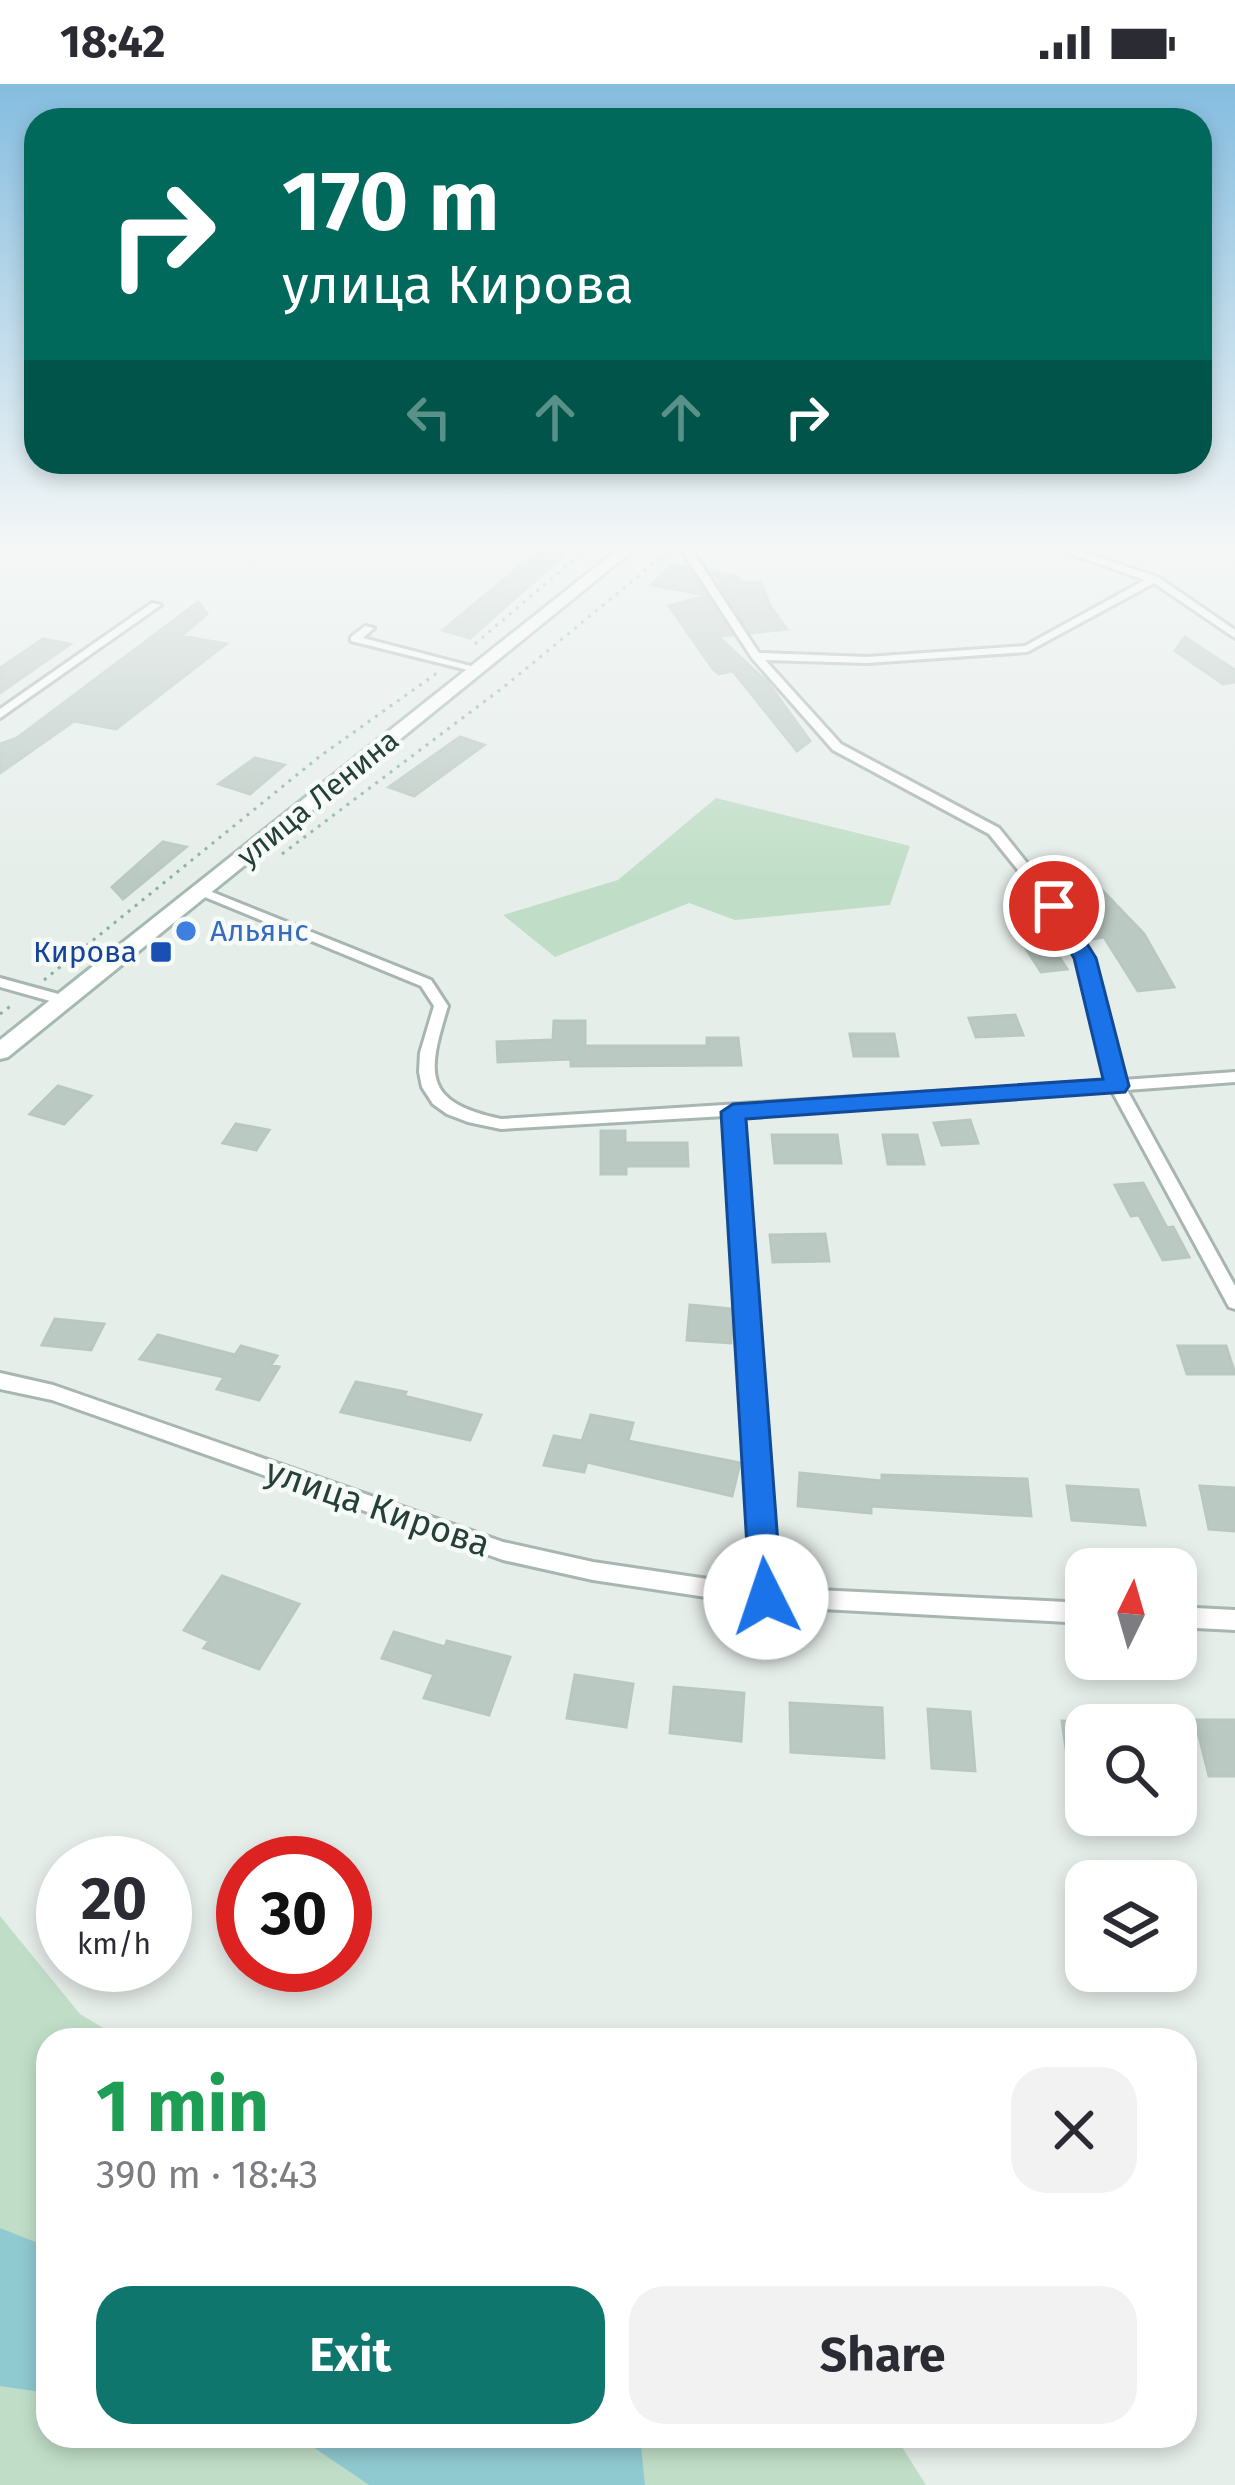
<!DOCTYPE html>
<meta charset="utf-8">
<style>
body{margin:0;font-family:"Fira Sans",sans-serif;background:#f2f2f3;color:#2b2b33;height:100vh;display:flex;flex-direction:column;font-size:45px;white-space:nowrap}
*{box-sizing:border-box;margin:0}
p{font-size:39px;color:#7c7c81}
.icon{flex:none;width:66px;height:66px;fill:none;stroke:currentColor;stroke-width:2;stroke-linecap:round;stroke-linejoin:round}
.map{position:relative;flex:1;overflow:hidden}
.side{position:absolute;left:36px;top:1944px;width:1161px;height:420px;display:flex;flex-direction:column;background:#fff;border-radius:36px;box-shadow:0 6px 18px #0003}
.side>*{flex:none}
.top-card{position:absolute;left:24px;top:24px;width:1188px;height:366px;border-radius:36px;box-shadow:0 6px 18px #0003;background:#00695c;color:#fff;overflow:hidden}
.needle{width:78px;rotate:5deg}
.fabs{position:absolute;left:1065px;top:1464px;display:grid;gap:24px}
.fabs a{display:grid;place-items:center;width:132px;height:132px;border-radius:24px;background:#fff;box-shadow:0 6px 18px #0003;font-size:60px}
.speed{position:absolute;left:36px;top:1752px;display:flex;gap:24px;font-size:60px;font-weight:700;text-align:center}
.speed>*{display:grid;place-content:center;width:156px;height:156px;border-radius:50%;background:#fff;box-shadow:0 6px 18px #0003;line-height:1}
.speed small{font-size:30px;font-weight:400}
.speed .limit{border:18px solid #d22;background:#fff;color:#111}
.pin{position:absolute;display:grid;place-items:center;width:102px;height:102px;color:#fff;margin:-51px;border:6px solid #fff;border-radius:50%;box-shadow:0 3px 12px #0007}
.me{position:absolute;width:132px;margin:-66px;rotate:356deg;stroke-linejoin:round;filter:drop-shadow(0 0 9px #0008)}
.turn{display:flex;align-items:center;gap:42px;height:252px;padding:0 60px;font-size:54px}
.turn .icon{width:156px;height:156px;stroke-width:2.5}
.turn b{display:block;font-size:84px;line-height:102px}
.lanes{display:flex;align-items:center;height:114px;padding:0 60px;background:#0003;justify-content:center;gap:60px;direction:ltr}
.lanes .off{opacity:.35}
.round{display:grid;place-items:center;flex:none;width:126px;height:126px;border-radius:36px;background:#f2f2f3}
.summary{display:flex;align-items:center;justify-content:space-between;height:204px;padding:0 60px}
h1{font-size:72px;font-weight:700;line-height:90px;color:#1e9e55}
.cta{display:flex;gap:24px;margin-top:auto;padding:24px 60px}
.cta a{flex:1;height:138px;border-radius:36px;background:#0f766e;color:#fff;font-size:48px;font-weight:700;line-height:138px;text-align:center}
.cta a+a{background:#f2f2f3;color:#2b2b33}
.status{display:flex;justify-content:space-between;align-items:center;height:84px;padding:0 60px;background:#fff;direction:ltr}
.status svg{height:33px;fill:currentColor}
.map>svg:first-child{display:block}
.green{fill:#c0dec7}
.water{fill:#90cad1}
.building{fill:#bbc9c3;stroke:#b8c8c1;stroke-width:3}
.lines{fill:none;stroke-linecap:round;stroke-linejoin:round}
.minor-casing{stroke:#a8b6b1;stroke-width:6}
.secondary-casing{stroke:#a4bab1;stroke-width:6}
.path{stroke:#87b1a2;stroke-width:3;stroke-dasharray:3 6;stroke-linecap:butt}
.minor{fill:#fff;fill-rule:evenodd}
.secondary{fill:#fff;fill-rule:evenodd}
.route{fill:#1a73e8;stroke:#114b97;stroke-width:3}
.shop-dot{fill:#3f7fe0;stroke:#f7fbf8;stroke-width:4.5}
.transit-dot{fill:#1a4fb4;stroke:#f7fbf8;stroke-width:4.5}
.labels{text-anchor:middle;stroke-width:9;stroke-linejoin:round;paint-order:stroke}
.far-street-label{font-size:30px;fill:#254038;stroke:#f7fbf8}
.far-shop-label{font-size:30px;fill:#366cbe;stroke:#f7fbf8;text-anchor:start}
.far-transit-label{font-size:30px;fill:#164399;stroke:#f7fbf8;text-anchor:end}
.street-label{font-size:36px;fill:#254038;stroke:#f7fbf8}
</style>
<div class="status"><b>18:42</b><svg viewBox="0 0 49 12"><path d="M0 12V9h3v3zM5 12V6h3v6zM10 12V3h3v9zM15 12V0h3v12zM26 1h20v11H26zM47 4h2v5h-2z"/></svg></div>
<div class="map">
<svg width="1235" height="2401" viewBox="0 0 1235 2401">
<rect width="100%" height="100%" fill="#e6eeea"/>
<path class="green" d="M716 714 910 762 890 821 735 836 689 819 555 873 503 831 618 796Z
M0 1832 80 1930 123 1956H48V2352H895L926 2401H0Z"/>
<path class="water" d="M0 2144 48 2163V2309L0 2302Z
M297 2352H640L645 2401H369Z"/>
<path class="building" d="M548 459H578L470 554 443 546Z
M671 481 688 484 706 511 651 501Z
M712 488 739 493 737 498H761L770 522 787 545 751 549Z
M706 512 732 551 718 552 768 599 810 657 797 667 733 587 719 590 713 585 669 522Z
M198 518 207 530 181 552 226 560 116 645 74 637 0 689V660L17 654Z
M1185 553 1235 586V598L1223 600 1175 567Z
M43 555 70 560 0 609V584Z
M460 653 484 661 414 712 389 703Z
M255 674 284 681 250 710 219 700Z
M163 758 186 763 123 815 112 803Z
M1099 803 1144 850 1174 903 1138 907 1104 853 1086 856 1076 839 1095 832 1074 808Z
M1054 843 1064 860 1052 862 1067 885 1041 888 1016 849Z
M1015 931 1023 951 976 953 969 934Z
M554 937H585V962H707V954H738L741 981 571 982V975L498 978 497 958 553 956Z
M850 950H894L898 972H854Z
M58 1002 91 1012 64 1040 30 1030Z
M970 1036 978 1059 942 1061 934 1039Z
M236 1040 269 1046 256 1066 223 1059Z
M601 1047H625V1059H687L688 1082H626V1090H601Z
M772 1051H837L841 1079H775Z
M883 1051H917L924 1080H888Z
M1143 1099 1167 1144 1173 1143 1189 1173 1163 1176 1139 1131 1131 1132 1115 1101Z
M825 1150 829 1177 773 1178 770 1151Z
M690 1221 733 1225 731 1259 687 1256Z
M55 1235 104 1240 91 1266 42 1261Z
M158 1251 235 1271 241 1262 277 1272 271 1281 279 1283 259 1316 217 1305 224 1293 140 1275Z
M1178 1262H1226L1235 1290H1187Z
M356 1298 406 1308 404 1312 481 1331 470 1356 341 1328Z
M591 1331 633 1339 628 1357 740 1379 732 1412 587 1378 584 1388 544 1381 554 1352 582 1357Z
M800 1389 882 1397V1391L1027 1395 1031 1432 871 1422V1429L798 1422Z
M1067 1402 1138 1406 1145 1441 1072 1436Z
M1200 1402 1235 1404V1447L1209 1445Z
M222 1492 299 1520 259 1585 204 1564 209 1557 184 1546Z
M394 1548 445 1563 447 1557 510 1573 489 1631 424 1614 434 1590 382 1574Z
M575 1591 633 1600 626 1643 567 1634Z
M674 1603 744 1609 741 1657 670 1649Z
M790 1619 882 1624 884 1674 791 1668Z
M928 1625 970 1628 975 1687 932 1684Z
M1195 1636H1235V1692H1209Z
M1062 1637 1086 1638V1717L1074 1718Z"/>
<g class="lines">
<g class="minor-casing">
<path id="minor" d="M677 459H687L759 569 867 573 1025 562 1145 496 1040 459H1054L1158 493 1235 546V554L1154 499 1027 568 867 579 765 576 841 660 999 744 1059 819 1092 874 1123 996 1235 988V998L1127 1006 1235 1202V1225L1229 1223 1112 1007 741 1031 776 1504 1086 1519V1539L766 1522 593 1496 503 1476 52 1316 0 1305V1289L53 1301 503 1458 593 1478 755 1502 725 1032 501 1045 468 1038 447 1030 433 1020 422 1003 419 988 420 969 434 922 421 902 195 809 197 806H207L431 896 448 922C427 990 422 1018 501 1035L1108 997 1078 874 1048 823 989 750 833 666 752 574Z
M152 519 161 521 0 634V625Z
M365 542 374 544 363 554 482 585 476 588 351 557V553Z
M0 894 73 914 75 917 68 922 0 903Z
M1176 1523 1235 1526V1546L1176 1543Z"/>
</g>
<g class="secondary-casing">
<path id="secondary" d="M626 459H642L8 973 0 975V956Z"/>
</g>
<path class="path" d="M475 560 593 459
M282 770 505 602 670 466
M44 896 319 673 437 589
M0 930 12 921"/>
<use href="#minor" class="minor"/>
<use href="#secondary" class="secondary"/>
</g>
<linearGradient id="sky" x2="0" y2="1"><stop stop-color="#85bddf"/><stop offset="0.58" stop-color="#f4f7f6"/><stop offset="1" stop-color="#f4f7f6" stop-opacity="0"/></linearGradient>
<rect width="1235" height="795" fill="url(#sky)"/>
<path class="route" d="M1054 816 1061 818 1096 874 1129 1002 1125 1008 746 1035 782 1513 777 1523 766 1528 754 1523 750 1513 721 1028 733 1020 1103 995 1074 874 1043 822Z"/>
<circle class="shop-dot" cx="186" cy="847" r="12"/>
<rect class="transit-dot" x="149" y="856" width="24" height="24" rx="6"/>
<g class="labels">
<g class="far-street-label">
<text transform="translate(318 714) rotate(-39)" y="10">улица Ленина</text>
</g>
<g class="far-shop-label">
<text x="210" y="857">Альянс</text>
</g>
<g class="far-transit-label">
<text x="137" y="878">Кирова</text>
</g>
<g class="street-label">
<text transform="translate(378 1423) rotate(19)" y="13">улица Кирова</text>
</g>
</g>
</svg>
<div class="fabs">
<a><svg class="needle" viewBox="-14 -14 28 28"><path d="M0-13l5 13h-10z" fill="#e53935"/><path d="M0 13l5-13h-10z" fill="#7c7c81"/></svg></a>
<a><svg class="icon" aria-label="search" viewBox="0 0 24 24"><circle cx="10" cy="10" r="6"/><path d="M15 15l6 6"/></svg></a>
<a><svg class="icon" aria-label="layers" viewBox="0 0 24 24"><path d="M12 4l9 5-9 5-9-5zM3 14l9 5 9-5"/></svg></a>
</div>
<div class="speed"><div>20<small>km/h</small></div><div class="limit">30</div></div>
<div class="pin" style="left:1054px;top:822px;background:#d93025"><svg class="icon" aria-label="arrive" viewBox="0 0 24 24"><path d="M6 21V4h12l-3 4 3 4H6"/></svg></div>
<svg class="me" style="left:766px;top:1513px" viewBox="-20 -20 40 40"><circle r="19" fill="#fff"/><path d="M0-13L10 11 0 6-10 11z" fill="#1a73e8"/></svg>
<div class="top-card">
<div class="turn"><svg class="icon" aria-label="right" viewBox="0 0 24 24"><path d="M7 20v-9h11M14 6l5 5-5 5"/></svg><div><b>170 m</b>улица Кирова</div></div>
<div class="lanes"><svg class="icon off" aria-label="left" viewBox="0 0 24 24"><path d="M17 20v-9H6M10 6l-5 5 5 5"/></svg><svg class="icon off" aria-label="ahead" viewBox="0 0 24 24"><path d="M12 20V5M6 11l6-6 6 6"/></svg><svg class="icon off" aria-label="ahead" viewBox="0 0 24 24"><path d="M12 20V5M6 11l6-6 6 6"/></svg><svg class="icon" aria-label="right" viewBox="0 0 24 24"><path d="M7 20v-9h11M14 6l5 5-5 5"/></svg></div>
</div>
<section class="side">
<div class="summary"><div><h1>1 min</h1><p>390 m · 18:43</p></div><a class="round"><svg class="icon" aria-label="close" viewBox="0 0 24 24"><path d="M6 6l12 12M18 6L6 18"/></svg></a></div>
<div class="cta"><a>Exit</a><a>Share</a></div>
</section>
</div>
